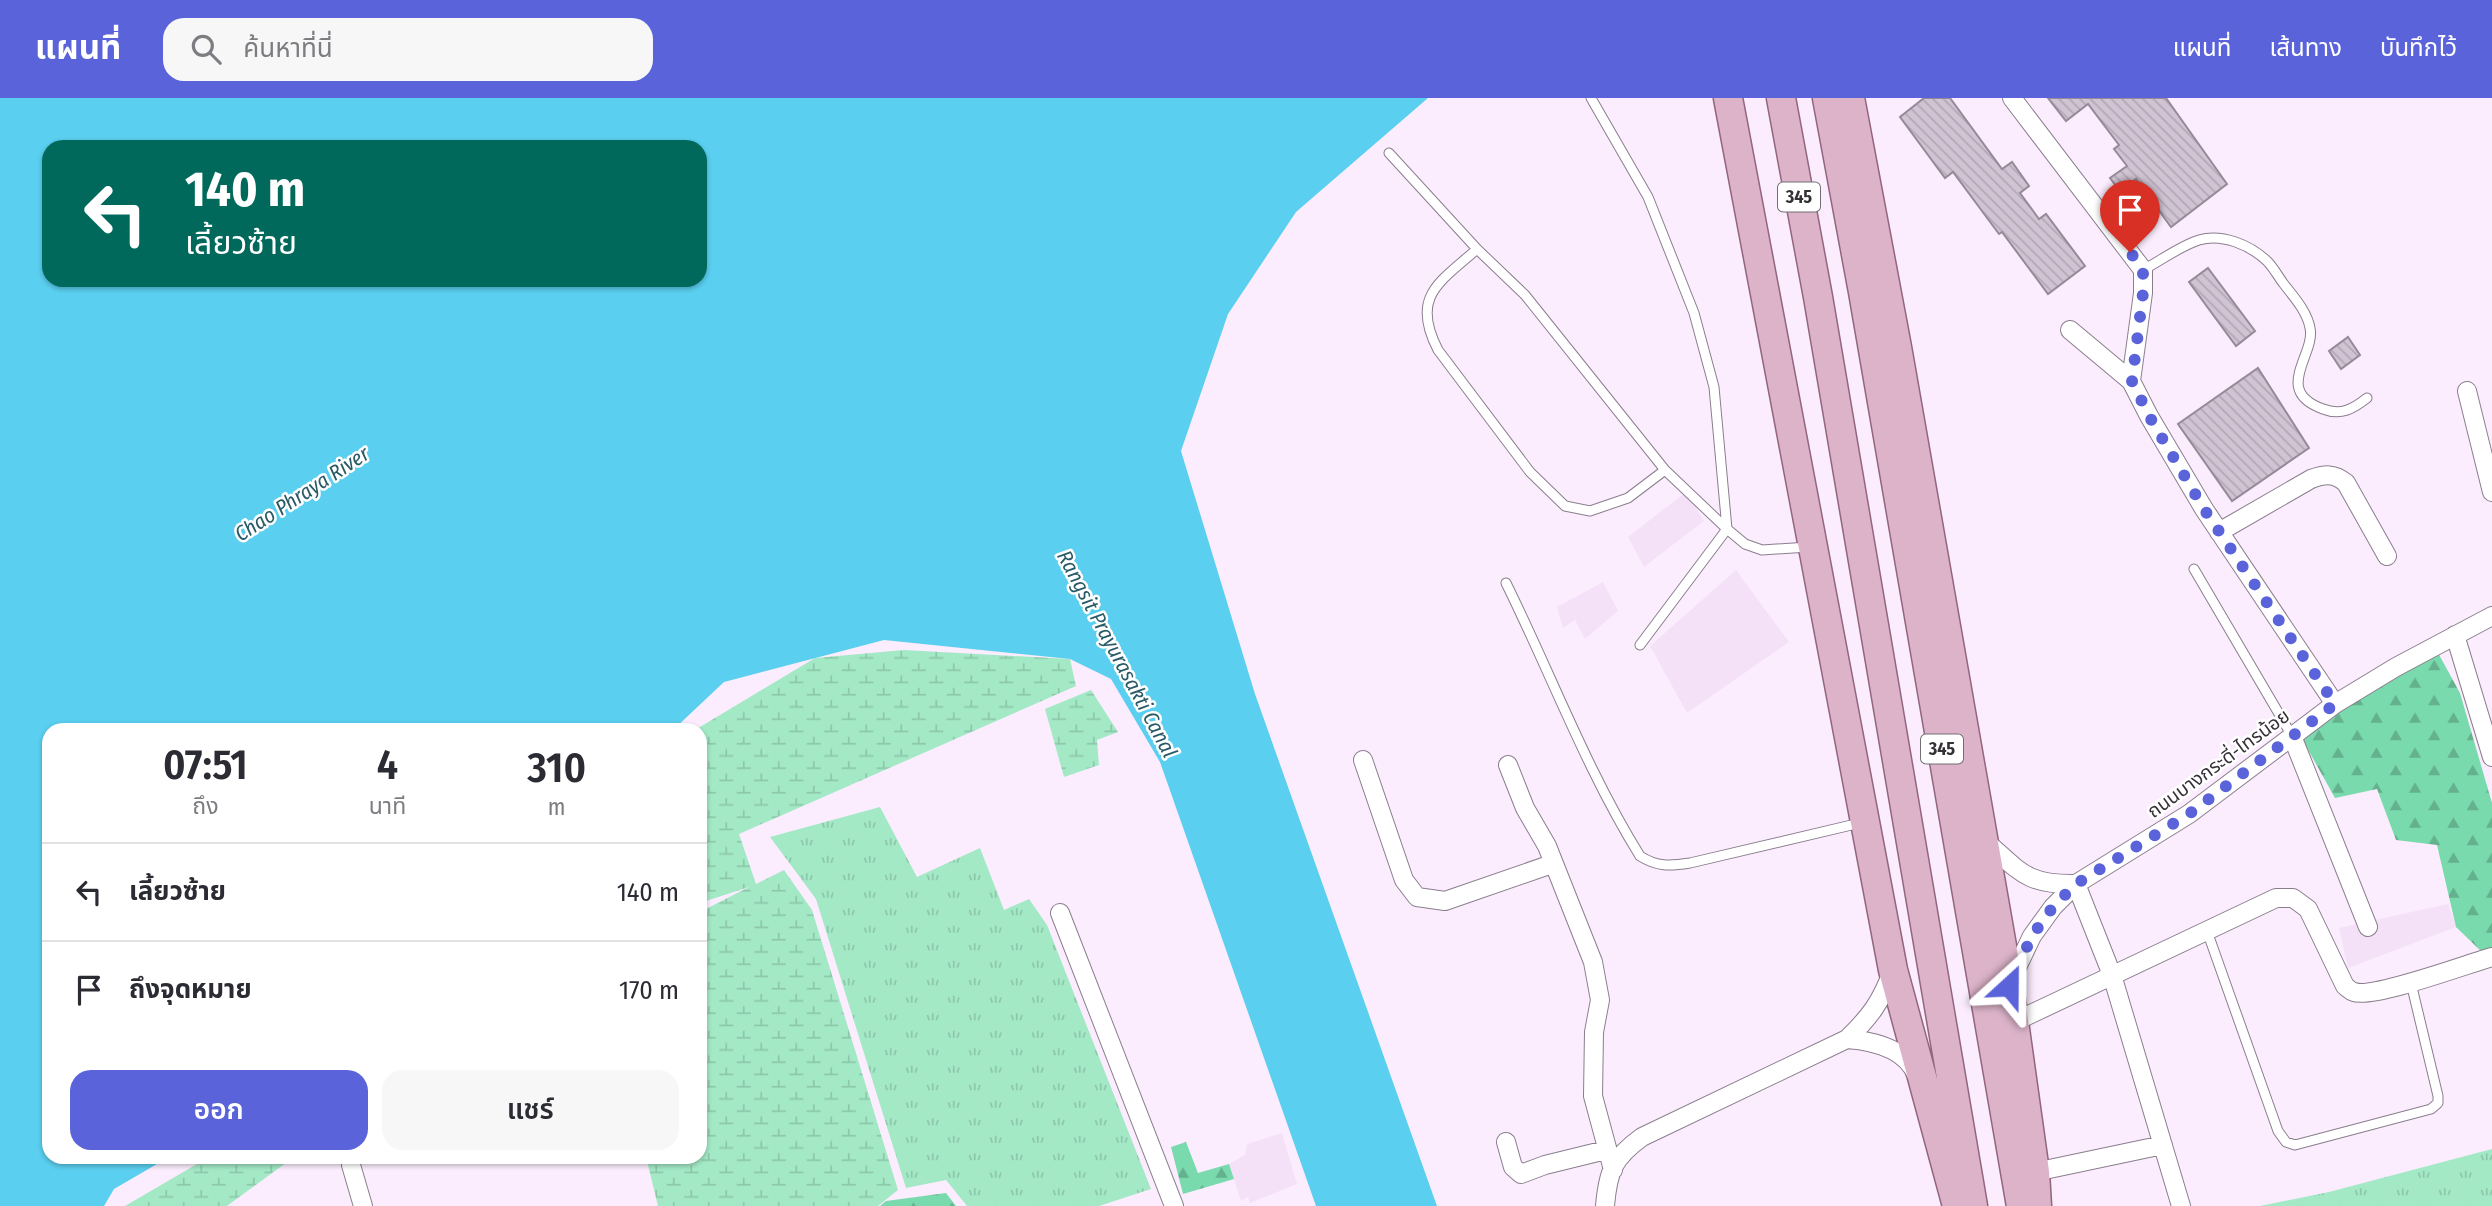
<!DOCTYPE html>
<html lang="th">
<meta charset="utf-8">
<style>
body{margin:0;font-family:"Fira Sans Condensed","Noto Sans Thai",sans-serif;background:#f7f7f7;color:#2b2b33;height:100vh;display:flex;flex-direction:column;font-size:26px;white-space:nowrap}
*{box-sizing:border-box;margin:0}
p{font-size:23px;color:#7c7c81}
.icon{flex:none;width:38px;height:38px;fill:none;stroke:currentColor;stroke-width:2;stroke-linecap:round;stroke-linejoin:round}
.map{position:relative;flex:1;overflow:hidden}
.side{position:absolute;left:42px;top:625px;width:665px;height:441px;display:flex;flex-direction:column;background:#fff;border-radius:21px;box-shadow:0 2px 5px #0004}
.side>*{flex:none}
.top-card{position:absolute;left:42px;top:42px;width:665px;height:147px;border-radius:21px;box-shadow:0 2px 5px #0004;background:#00695c;color:#fff;overflow:hidden}
.pin{position:absolute;display:grid;place-items:center;width:60px;height:60px;color:#fff;margin:-72px -30px;border-radius:50% 50% 50% 0;rotate:-45deg;box-shadow:0 0 7px #0007}
.pin .icon{rotate:45deg}
.me{position:absolute;width:77px;margin:-38px;rotate:24deg;stroke-linejoin:round;filter:drop-shadow(0 0 5px #0008)}
.turn{display:flex;align-items:center;gap:24px;height:147px;padding:0 28px;font-size:32px}
.turn .icon{width:91px;height:91px;stroke-width:2.5}
.turn b{display:block;font-size:49px;line-height:60px}
.eta{display:flex;justify-content:space-evenly;align-items:center;height:119px;text-align:center}
.eta b{font-size:42px;font-weight:600;line-height:49px}
.action{display:flex;gap:14px;margin-top:auto;padding:14px 28px}
.action a{flex:1;height:80px;border-radius:21px;background:#5a63da;color:#fff;font-size:28px;font-weight:600;line-height:80px;text-align:center}
.action a+a{background:#f7f7f7;color:#2b2b33}
ul{padding:0;list-style:none}
li{display:flex;align-items:center;gap:21px;height:98px;padding:0 28px;border-top:2px solid #e1e1e2}
li div{flex:1}
li b{display:block;font-size:26px}
li em{font-style:normal}
header{display:flex;align-items:center;gap:42px;box-sizing:border-box;height:98px;padding:0 35px;background:#5a63da;color:#fff}
header strong{font-size:33px}
nav{display:flex;gap:38px;margin-inline-start:auto;font-size:24px}
.search{width:490px;height:63px;background:#f7f7f7;display:flex;align-items:center;gap:18px;box-sizing:border-box;padding:0 24px;border-radius:21px;color:#7c7c81;font-size:26px}
.map>svg:first-child{display:block}
.built{fill:#f4e1f8}
.grass{fill:url(#grass-tufts)}
.forest{fill:url(#forest-firs)}
.wetland{fill:url(#wetland-marsh)}
.water{fill:#5acfef;fill-rule:evenodd}
.building{fill:url(#building-back-hatch);stroke:#968998;stroke-width:2}
.lines{fill:none;stroke-linecap:round;stroke-linejoin:round}
.lane-casing{stroke:#8a7e8d;stroke-width:11}
.street-casing{stroke:#8a7e8d;stroke-width:20}
.primary-casing{stroke:#93657e;stroke-width:31}
.lane{stroke:#fff;stroke-width:9}
.street{stroke:#fff;stroke-width:18}
.primary{stroke:#dcb3c9;stroke-width:28}
.route{stroke:#5a63da;stroke-width:12;stroke-dasharray:0 21.6}
.labels{text-anchor:middle;stroke-width:5;stroke-linejoin:round;paint-order:stroke}
.shield{fill:#fff;stroke:#726f73;stroke-width:2}
.shield-label{font-size:18px;font-weight:bold;fill:#363137}
.street-label{font-size:19px;fill:#363137;stroke:#fff}
.water-label{font-size:21px;font-style:italic;fill:#285a67;stroke:#fff}
</style>
<header>
<strong>แผนที่</strong>
<div class="search"><svg class="icon" aria-label="search" viewBox="0 0 24 24"><circle cx="10" cy="10" r="6"/><path d="M15 15l6 6"/></svg>ค้นหาที่นี่</div>
<nav><a>แผนที่</a><a>เส้นทาง</a><a>บันทึกไว้</a></nav>
</header>
<div class="map">
<svg width="2492" height="1108" viewBox="0 0 2492 1108">
<defs>
<pattern id="grass-tufts" width="24" height="20" patternUnits="userSpaceOnUse" patternTransform="scale(1.75)"><rect width="24" height="20" fill="#a3e9c6"/><path d="M3 7l-1-3M5 7V3M7 7l1-3M15 17l-1-3M17 17v-4M19 17l1-3" fill="none" stroke="#8dc8ab"/></pattern>
<pattern id="forest-firs" width="22" height="20" patternUnits="userSpaceOnUse" patternTransform="scale(1.75)"><rect width="22" height="20" fill="#79daad"/><path d="M5 1l3.5 6h-7zM16 11l3.5 6h-7z" fill="#64b18e"/></pattern>
<pattern id="wetland-marsh" width="20" height="14" patternUnits="userSpaceOnUse" patternTransform="scale(1.75)"><rect width="20" height="14" fill="#a3e9c6"/><path d="M1 5h8M5 5V1M11 12h8M15 12V8" fill="none" stroke="#8dc8ab"/></pattern>
<pattern id="building-back-hatch" width="6" height="6" patternUnits="userSpaceOnUse" patternTransform="scale(1.75)"><rect width="6" height="6" fill="#d0c3d3"/><path d="M-1 5l2 2M0 0l6 6M5-1l2 2" fill="none" stroke="#b3a8b6"/></pattern>
</defs>
<rect width="100%" height="100%" fill="#fbedfe"/>
<path class="built" d="M1686 394 1704 423 1644 469 1628 439Z
M1736 472 1789 544 1687 615 1650 548Z
M1603 484 1618 513 1585 541 1575 522 1563 530 1557 509Z
M2448 806 2456 829 2348 870 2339 830Z
M1282 1035 1297 1086 1250 1105 1248 1099 1241 1103 1229 1066 1245 1057 1247 1046Z"/>
<path class="grass" d="M880 709 917 779 980 750 1004 812 1029 801 1047 827 1151 1091 1099 1108H967L946 1082 906 1090 816 801 770 739Z
M2492 1051V1108H2260L2329 1094Z"/>
<path class="forest" d="M2437 553 2460 595 2492 705V855L2485 857 2456 829 2437 747 2396 742 2377 691 2335 700 2301 639 2341 604Z
M1186 1044 1198 1075 1229 1066 1234 1081 1183 1096 1171 1049Z
M946 1095 956 1108H880L886 1103Z"/>
<path class="wetland" d="M904 552 1070 561 1076 588 739 736 756 786 784 772 812 812 898 1092 878 1108H658L646 1059H700V814L749 789 700 805V632H695L815 560Z
M1091 592 1118 634 1097 642 1099 667 1064 679 1045 611Z
M209 1059H294L227 1108H125Z"/>
<path class="water" d="M0 0H1428L1296 114 1228 216 1181 353 1255 596 1437 1108H1316L1160 664 1111 581 1070 561 884 542 724 584 673 632H49V1059H169L114 1091 104 1108H0ZM49 49H700V182H49Z"/>
<path class="building" d="M1924 0H1950L2002 71 2012 64 2029 88 2020 95 2039 121 2046 116 2085 168 2048 196 2002 134 1999 136 1953 74 1945 80 1900 19Z
M2048 0H2166L2227 86 2171 129 2136 81 2120 93 2110 80 2127 68 2114 51 2119 47 2088 6 2066 23Z
M2208 170 2255 233 2236 248 2189 184Z
M2348 239 2360 257 2341 271 2329 253Z
M2258 270 2309 350 2232 403 2178 326Z"/>
<g class="lines">
<g class="lane-casing">
<path id="lane" d="M1591 0 1648 99 1694 215 1714 289 1727 431 1640 547
M1389 55 1477 151 1525 197 1665 372 1727 431 1745 446 1762 452 1809 449
M1477 151C1440 184 1410 198 1438 252L1530 374 1565 408 1590 413 1628 400 1665 372
M2143 172C2160 163 2180 148 2199 142 2222 135 2250 147 2267 163 2273 169 2278 178 2283 185 2293 198 2307 213 2310 230 2316 256 2272 293 2323 311 2341 318 2353 311 2367 300
M2194 471 2292 638
M1506 485C1551 576 1587 673 1640 758 1657 769 1670 768 1690 765L1860 725
M2207 833 2278 1033 2286 1044 2295 1047 2431 1011 2438 1005V998L2411 885"/>
</g>
<g class="street-casing">
<path id="street" d="M2012 0 2143 172V195L2131 283 2149 318 2204 411 2335 606
M2070 232 2131 283
M2467 293 2492 394
M2219 434 2311 381C2325 376 2334 375 2346 385L2387 458
M2455 537 2492 659
M2292 638 2368 829
M1363 662 1404 782 1417 799 1445 803 1552 766
M1508 667 1525 710 1547 748 1593 864 1600 902 1594 934 1593 998 1613 1072
M1984 742C2020 773 2025 787 2076 786
M2076 786 2112 877 2181 1108
M1060 815 1174 1108
M2010 884 2032 838 2053 809 2076 786 2189 716 2335 606 2396 569 2492 518
M2014 924 2276 800H2293L2308 811 2345 888C2348 890 2350 893 2354 894 2373 901 2467 866 2492 859
M1847 941C1873 943 1906 950 1917 978
M1506 1044 1513 1069 1521 1076 1545 1067 1606 1052
M351 1067 363 1108
M2035 1074 2163 1047
M1605 1108C1608 1073 1613 1060 1642 1039L1847 941C1870 919 1881 904 1892 874"/>
</g>
<g class="primary-casing">
<path id="primary" d="M1728 0 1893 872 1957 1108
M1781 0 1818 199 1973 1108
M1827 0 1863 194 2021 1108
M1850 0 1897 249 2009 888 2035 1074 2037 1108"/>
</g>
<use href="#lane" class="lane"/>
<use href="#street" class="street"/>
<use href="#primary" class="primary"/>
</g>
<g class="lines">
<path class="route" d="M2009 888 2032 838 2053 809 2076 786 2189 716 2335 606 2204 411 2149 318 2132 283 2143 195V172L2130 154"/>
</g>
<g class="labels">
<g class="shield">
<rect x="1778" y="84.5" width="42" height="29" rx="5"/>
<rect x="1921" y="636.5" width="42" height="29" rx="5"/>
</g>
<g class="shield-label">
<text x="1799" y="105">345</text>
<text x="1942" y="657">345</text>
</g>
<g class="street-label">
<text transform="translate(2218 665) rotate(-36)" y="7">ถนนบางกระดี่-ไทรน้อย</text>
</g>
<g class="water-label">
<text transform="translate(302 396) rotate(-33)" y="7">Chao Phraya River</text>
<text transform="translate(1117 556) rotate(62)" y="7">Rangsit Prayurasakti Canal</text>
</g>
</g>
</svg>
<div class="pin" style="left:2130px;top:154px;background:#d93025"><svg class="icon" aria-label="arrive" viewBox="0 0 24 24"><path d="M6 21V4h12l-3 4 3 4H6"/></svg></div>
<svg class="me" style="left:2009px;top:888px" viewBox="-20 -20 40 40"><path d="M0-17L14 15 0 8-14 15z" fill="#5a63da" stroke="#fff" stroke-width="4"/></svg>
<div class="top-card">
<div class="turn"><svg class="icon" aria-label="left" viewBox="0 0 24 24"><path d="M17 20v-9H6M10 6l-5 5 5 5"/></svg><div><b>140 m</b>เลี้ยวซ้าย</div></div>
</div>
<section class="side">
<div class="eta">
<div><b>07:51</b><p>ถึง</p></div>
<div><b>4</b><p>นาที</p></div>
<div><b>310</b><p>m</p></div>
</div>
<ul>
<li><svg class="icon" aria-label="left" viewBox="0 0 24 24"><path d="M17 20v-9H6M10 6l-5 5 5 5"/></svg><div><b>เลี้ยวซ้าย</b></div><em>140 m</em></li>
<li><svg class="icon" aria-label="arrive" viewBox="0 0 24 24"><path d="M6 21V4h12l-3 4 3 4H6"/></svg><div><b>ถึงจุดหมาย</b></div><em>170 m</em></li>
</ul>
<div class="action"><a>ออก</a><a>แชร์</a></div>
</section>
</div>
